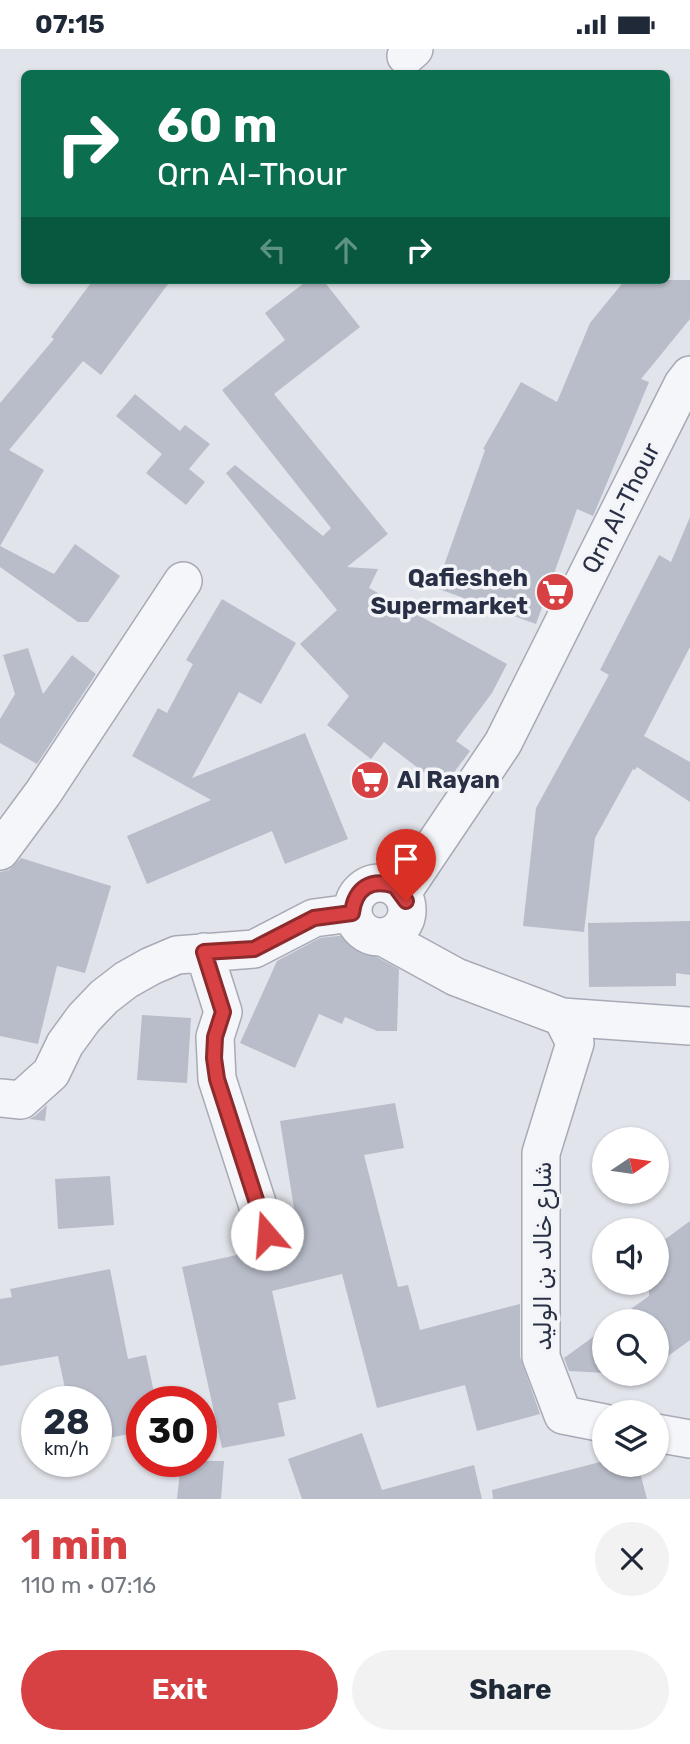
<!DOCTYPE html>
<meta charset="utf-8">
<style>
body{margin:0;font-family:Rubik,Cairo,sans-serif;background:#f2f2f3;color:#1f2937;height:100vh;display:flex;flex-direction:column;font-size:26px;white-space:nowrap}
*{box-sizing:border-box;margin:0}
p{font-size:23px;color:#747a83}
.icon{flex:none;width:38px;height:38px;fill:none;stroke:currentColor;stroke-width:2;stroke-linecap:round;stroke-linejoin:round}
.map{position:relative;height:1450px;overflow:hidden}
.panel{display:flex;flex-direction:column;background:#fff;flex:1}
.panel>*{flex:none}
.guide{position:absolute;left:21px;top:21px;width:649px;height:214px;border-radius:10px;box-shadow:0 2px 5px #0004;background:#0b6e4f;color:#fff;overflow:hidden}
.needle{width:46px;rotate:77deg}
.buttons{position:absolute;left:592px;top:1078px;display:grid;gap:14px}
.buttons a{display:grid;place-items:center;width:77px;height:77px;border-radius:50%;background:#fff;box-shadow:0 2px 5px #0004;font-size:35px}
.speed{position:absolute;left:21px;top:1337px;display:flex;gap:14px;font-size:35px;font-weight:700;text-align:center}
.speed>*{display:grid;place-content:center;width:91px;height:91px;border-radius:50%;background:#fff;box-shadow:0 2px 5px #0004;line-height:1}
.speed small{font-size:18px;font-weight:400}
.speed .limit{border:10px solid #d22;background:#fff;color:#111}
.pin{position:absolute;display:grid;place-items:center;width:60px;height:60px;color:#fff;margin:-72px -30px;border-radius:50% 50% 50% 0;rotate:-45deg;box-shadow:0 0 7px #0007}
.pin .icon{rotate:45deg}
.me{position:absolute;width:77px;margin:-38px;rotate:342deg;stroke-linejoin:round;filter:drop-shadow(0 0 5px #0008)}
.turn{display:flex;align-items:center;gap:24px;height:147px;padding:0 21px;font-size:32px}
.turn .icon{width:91px;height:91px;stroke-width:2.5}
.turn b{display:block;font-size:49px;line-height:60px}
.lanes{display:flex;align-items:center;height:66px;padding:0 21px;background:#0003;justify-content:center;gap:35px;direction:ltr}
.lanes .off{opacity:.35}
.round{display:grid;place-items:center;flex:none;width:74px;height:74px;border-radius:37px;background:#f2f2f3}
.head{display:flex;align-items:center;justify-content:space-between;height:119px;padding:0 21px}
h1{font-size:42px;font-weight:700;line-height:52px;color:#d74143}
.action{display:flex;gap:14px;margin-top:auto;padding:14px 21px}
.action a{flex:1;height:80px;border-radius:42px;background:#d74143;color:#fff;font-size:28px;font-weight:700;line-height:80px;text-align:center}
.action a+a{background:#f2f2f3;color:#1f2937}
.status{display:flex;justify-content:space-between;align-items:center;height:49px;padding:0 35px;background:#fff;direction:ltr}
.status svg{height:19px;fill:currentColor}
.map>svg:first-child{display:block}
.building{fill:#b9bdc9}
.lines{fill:none;stroke-linecap:round;stroke-linejoin:round}
.minor-casing{stroke:#a7aab6;stroke-width:40}
.minor{stroke:#f5f6f9;stroke-width:37}
.route-casing{stroke:#8c2a2c;stroke-width:18}
.route{stroke:#d74143;stroke-width:12}
.labels{text-anchor:middle;stroke-width:7;stroke-linejoin:round;paint-order:stroke}
.street-label{font-size:24px;fill:#292f44;stroke:#f2f4f8}
.poi-label{font-size:24px;font-weight:bold;fill:#292f44;stroke:#f2f4f8;text-anchor:end}
</style>
<div class="status"><b>07:15</b><svg viewBox="0 0 49 12"><path d="M0 12V9h3v3zM5 12V6h3v6zM10 12V3h3v9zM15 12V0h3v12zM26 1h20v11H26zM47 4h2v5h-2z"/></svg></div>
<div class="map">
<svg width="690" height="1450" viewBox="0 0 690 1450">
<rect width="100%" height="100%" fill="#e2e4eb"/>
<path class="building" d="M93 231H171L101 326 83 312 9 401 44 421 0 497 54 525 75 495 120 527 88 573H78L0 518V354L54 290 51 288Z
M308 231H323L360 278 274 345 388 485 347 518 378 520 369 539 507 615 492 644 456 692 470 702 443 738 384 693 371 710 327 676 349 647 300 595 337 561 226 424 235 416 323 487 331 479 222 341 285 291 265 264Z
M625 231H690V270L641 330 649 333 594 465 593 467 577 460 536 575 436 539 485 401 483 400 521 333 557 353 590 274Z
M135 345 180 382 185 376 210 395 189 420 205 433 186 456 146 424 162 405 116 367Z
M690 468V598L644 687 690 713V753L637 718 635 721 633 720 595 789 584 883 523 877 536 759 609 626 600 621 659 506 671 513Z
M222 550 296 594 261 655 239 643 192 729 305 684 348 790 285 815 272 782 147 835 127 787 211 751 132 707 158 659 167 664 193 615 186 611Z
M28 599 43 645 72 606 96 625 37 715 0 694V670L15 645 3 606Z
M21 809 111 837 85 924 57 917 38 995 0 987V823L9 821Z
M690 872V926L676 924V937L589 938 588 874Z
M364 881 362 889 365 899 373 906 399 920 397 982H377L345 968 342 975 319 965 295 1019 240 994 277 912 320 889 355 885Z
M142 966 191 969 187 1034 137 1031Z
M395 1054 404 1099 364 1106 398 1238 408 1236 420 1281 520 1255V1308L540 1365 477 1382 465 1336 377 1359 342 1225 272 1242 296 1350 278 1354 285 1387 222 1399 182 1218 255 1202 263 1206 273 1205 285 1195 302 1191 294 1159 280 1072Z
M47 1056 45 1072 29 1070 35 1067Z
M110 1127 114 1176 58 1180 55 1130Z
M690 1172V1291L656 1316V1272H614L649 1247V1234H656V1197Z
M110 1220 128 1310 146 1306 156 1353H142V1382L96 1392V1353H68L58 1307 0 1317V1250L12 1248 10 1240Z
M604 1280V1324L569 1322 564 1309Z
M362 1384 382 1441 474 1416 482 1450H302L288 1410Z
M181 1412H224L221 1450H177Z
M604 1412V1416H638L647 1450H493L492 1441Z"/>
<g class="lines">
<g class="minor-casing">
<path id="minor" d="M406 7 414 0
M0 802 43 744 183 532
M353 861a27 27 0 1 1 54 0a27 27 0 1 1-54 0Z
M402 844 503 694 683 335 690 326
M383 888 456 928 562 968 690 977
M204 903 223 963 215 988 217 1030 267 1185
M562 968 575 994 541 1104V1308L563 1366 604 1374
M0 1049 21 1051 51 1024 65 995 84 969 104 948 126 931 151 917 177 906 254 900 314 869 352 864
M656 1384 690 1390"/>
</g>
<use href="#minor" class="minor"/>
</g>
<g class="lines">
<g class="route-casing">
<path id="route" d="M267 1185 217 1030 214 1009 215 988 223 963 204 903 254 900 314 869 352 864C355 839 371 829 395 837L406 852"/>
</g>
<use href="#route" class="route"/>
</g>
<defs>
<g id="supermarket-disc" transform="scale(2.0125)"><circle r="9.5" fill="#d74143" stroke="#f2f4f8"/><path d="M-6-5.5h2.5l.6 2H6L4.5 2H-2.5L-4.4-4H-6ZM-1.5 3.2a1.3 1.3 0 1 0 .1 0ZM3 3.2a1.3 1.3 0 1 0 .1 0Z" fill="#fff"/></g>
</defs>
<g fill-rule="evenodd">
<use href="#supermarket-disc" x="555" y="543"/>
<use href="#supermarket-disc" x="370" y="731"/>
</g>
<g class="labels">
<g class="street-label">
<text transform="translate(621 459) rotate(-63)" y="8">Qrn Al-Thour</text>
<text transform="translate(543 1207) rotate(-90)" y="8">شارع خالد بن الوليد</text>
</g>
<g class="poi-label">
<text x="528" y="537">Qafiesheh<tspan x="528" dy="28">Supermarket</tspan></text>
<text x="397" y="739" text-anchor="start">Al Rayan</text>
</g>
</g>
</svg>
<div class="buttons">
<a><svg class="needle" viewBox="-14 -14 28 28"><path d="M0-13l5 13h-10z" fill="#e53935"/><path d="M0 13l5-13h-10z" fill="#747a83"/></svg></a>
<a><svg class="icon" aria-label="sound" viewBox="0 0 24 24"><path d="M4 9h4l5-4v14l-5-4H4zM17 9q2 3 0 6"/></svg></a>
<a><svg class="icon" aria-label="search" viewBox="0 0 24 24"><circle cx="10" cy="10" r="6"/><path d="M15 15l6 6"/></svg></a>
<a><svg class="icon" aria-label="layers" viewBox="0 0 24 24"><path d="M12 4l9 5-9 5-9-5zM3 14l9 5 9-5"/></svg></a>
</div>
<div class="speed"><div>28<small>km/h</small></div><div class="limit">30</div></div>
<div class="pin" style="left:406px;top:852px;background:#d93025"><svg class="icon" aria-label="arrive" viewBox="0 0 24 24"><path d="M6 21V4h12l-3 4 3 4H6"/></svg></div>
<svg class="me" style="left:267px;top:1185px" viewBox="-20 -20 40 40"><circle r="19" fill="#fff"/><path d="M0-13L10 11 0 6-10 11z" fill="#d74143"/></svg>
<div class="guide">
<div class="turn"><svg class="icon" aria-label="right" viewBox="0 0 24 24"><path d="M7 20v-9h11M14 6l5 5-5 5"/></svg><div><b>60 m</b>Qrn Al-Thour</div></div>
<div class="lanes"><svg class="icon off" aria-label="left" viewBox="0 0 24 24"><path d="M17 20v-9H6M10 6l-5 5 5 5"/></svg><svg class="icon off" aria-label="ahead" viewBox="0 0 24 24"><path d="M12 20V5M6 11l6-6 6 6"/></svg><svg class="icon" aria-label="right" viewBox="0 0 24 24"><path d="M7 20v-9h11M14 6l5 5-5 5"/></svg></div>
</div>
</div>
<section class="panel">
<div class="head"><div><h1>1 min</h1><p>110 m · 07:16</p></div><a class="round"><svg class="icon" aria-label="close" viewBox="0 0 24 24"><path d="M6 6l12 12M18 6L6 18"/></svg></a></div>
<div class="action"><a>Exit</a><a>Share</a></div>
</section>
